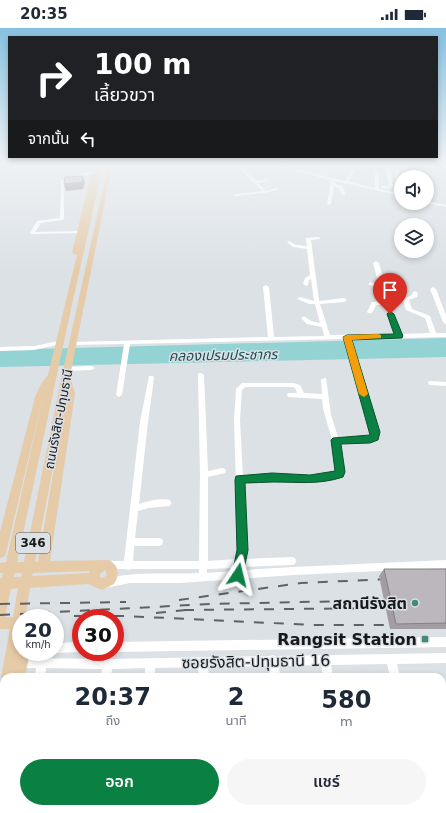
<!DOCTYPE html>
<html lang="th">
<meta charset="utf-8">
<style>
body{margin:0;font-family:"DejaVu Sans","Noto Sans Thai",sans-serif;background:#f6f6f7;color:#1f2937;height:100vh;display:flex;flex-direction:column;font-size:15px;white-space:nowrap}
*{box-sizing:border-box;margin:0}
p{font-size:13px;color:#747a83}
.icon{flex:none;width:22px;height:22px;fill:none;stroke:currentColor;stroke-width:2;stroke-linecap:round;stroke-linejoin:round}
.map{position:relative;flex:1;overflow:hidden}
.drawer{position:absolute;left:0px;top:645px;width:446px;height:140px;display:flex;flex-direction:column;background:#fff;border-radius:12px 12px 0 0;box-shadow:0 2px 6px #0003}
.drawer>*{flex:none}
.guide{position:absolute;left:8px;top:8px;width:430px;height:122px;border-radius:0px;box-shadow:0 2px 6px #0003;background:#202124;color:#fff;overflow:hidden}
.fabs{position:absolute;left:394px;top:142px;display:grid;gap:8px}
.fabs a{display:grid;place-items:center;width:40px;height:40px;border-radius:50%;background:#fff;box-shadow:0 2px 6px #0003;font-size:20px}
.speed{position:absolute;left:12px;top:581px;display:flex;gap:8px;font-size:20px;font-weight:700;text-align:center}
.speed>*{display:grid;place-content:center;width:52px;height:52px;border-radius:50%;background:#fff;box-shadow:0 2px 6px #0003;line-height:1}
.speed small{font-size:10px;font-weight:400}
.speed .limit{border:6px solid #d22;background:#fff;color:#111}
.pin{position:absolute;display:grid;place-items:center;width:34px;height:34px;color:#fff;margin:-41px -17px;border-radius:50% 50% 50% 0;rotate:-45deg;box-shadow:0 0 4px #0007}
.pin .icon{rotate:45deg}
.me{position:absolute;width:44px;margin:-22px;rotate:10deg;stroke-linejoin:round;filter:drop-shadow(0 0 3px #0008)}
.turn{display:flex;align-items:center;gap:14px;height:84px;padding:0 20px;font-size:18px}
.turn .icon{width:52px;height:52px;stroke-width:2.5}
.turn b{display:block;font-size:28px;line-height:34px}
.then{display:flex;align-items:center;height:38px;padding:0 20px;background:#0003;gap:8px;font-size:15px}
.eta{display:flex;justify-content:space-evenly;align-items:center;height:68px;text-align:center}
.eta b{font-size:24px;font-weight:600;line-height:28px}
.button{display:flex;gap:8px;margin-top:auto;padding:8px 20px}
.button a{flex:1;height:46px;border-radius:24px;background:#0b8043;color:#fff;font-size:16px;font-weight:600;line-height:46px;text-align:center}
.button a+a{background:#f6f6f7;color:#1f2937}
.status{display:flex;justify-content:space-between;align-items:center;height:28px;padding:0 20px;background:#fff;direction:ltr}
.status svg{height:11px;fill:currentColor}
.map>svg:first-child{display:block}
.water{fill:#94d3d4}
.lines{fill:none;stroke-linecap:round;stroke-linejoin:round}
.minor{fill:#fff;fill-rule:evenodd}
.major{fill:#e6cba9;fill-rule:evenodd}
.rail{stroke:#5f6265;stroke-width:2;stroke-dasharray:10 10;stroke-linecap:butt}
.wall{fill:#a19da3}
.shaded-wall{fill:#838084}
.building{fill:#bbb7bd;stroke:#838084}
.route{fill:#0b8043;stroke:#07532c}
.slow{fill:#f59e0b}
.poi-dot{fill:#46897b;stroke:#dce1e6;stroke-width:1.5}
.labels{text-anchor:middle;stroke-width:3;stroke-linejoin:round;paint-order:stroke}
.shield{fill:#dce1e6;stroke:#525457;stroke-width:1}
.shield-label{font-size:12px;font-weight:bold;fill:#17181a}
.street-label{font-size:13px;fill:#17181a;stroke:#dce1e6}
.water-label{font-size:14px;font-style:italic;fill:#184f50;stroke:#dce1e6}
.near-poi-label{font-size:16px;font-weight:bold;fill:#17181a;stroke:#dce1e6;text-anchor:end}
.near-street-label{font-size:16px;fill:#17181a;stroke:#dce1e6}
</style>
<div class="status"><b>20:35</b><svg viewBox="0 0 49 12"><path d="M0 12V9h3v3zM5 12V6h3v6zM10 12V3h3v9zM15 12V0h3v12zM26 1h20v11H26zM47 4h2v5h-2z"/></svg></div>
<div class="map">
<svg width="446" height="785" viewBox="0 0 446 785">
<rect width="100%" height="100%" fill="#dce1e6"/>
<path class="water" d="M446 310V329L0 339V322Z"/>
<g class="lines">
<path class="minor" d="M5 133H9L0 139V136Z
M232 133H236L256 153 267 151V153L258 155 266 163 277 160 279 161 265 165 234 168V167L236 166 262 163Z
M254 133H260L345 153 352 142 336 133H340L356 142 348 153 375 160V145L377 144 379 145V161L398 165 394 142 390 139 392 138 398 141 401 160V168L335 153 334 155 342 158 346 166 342 167 339 160 334 158 331 176 329 177 327 176 331 152Z
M438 133H442L446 138V142Z
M387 135 389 136 393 159C390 161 384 161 381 160V158H389L385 136Z
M94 144H95V146L86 147 64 155V191L62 192 41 195 35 204 79 203H81V205L30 206V205L37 193 60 190 61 153 84 145Z
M427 173 446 177V179L426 175H427Z
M318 209 320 210V211L311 212 319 273 344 270 347 272 344 274 320 276 330 307 395 306 386 277H376L372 285H368L367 284 372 274 384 273 381 262 368 256 371 254 379 258 373 235 376 233 379 235 386 261 401 306 430 305 425 290 406 282 403 271 412 267 413 264 415 263 418 265 417 269 409 272 412 281 430 288 436 305H446V309L351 311 379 407 373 413 370 414 340 415C343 426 346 438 342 448L310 454 272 453 243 455 246 522 245 531 292 529 295 530 296 533 295 536 292 537 244 539 243 542 294 539 446 532V540L294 547 179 555H130L105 560 102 559 101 556 102 553C127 542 170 547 199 545V541H131L128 542 125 541H108L105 540 104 537 105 534 108 533H124L140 394 149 348H153L154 350 148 394 139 476C148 473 160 470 170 472L171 475 170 478 149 480 138 483 135 510H159L162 511 163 514 162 517 159 518H134L133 533H199L200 447 198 347 199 345H201L204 347 208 443 222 440 225 441 226 443 225 445 208 449V533L236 531 238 522 234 392 236 361 242 355H294L300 357 304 365 322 366 321 352 324 350H326L331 387 338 409 368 408 371 406 345 311 130 316 122 367 119 369 116 367 124 316 73 317 71 316 70 315 71 314 268 309 263 259 266 257 269 259 274 309 324 308 322 299 307 296 301 290 304 288 311 293 320 295 315 276H309L297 271 300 269 314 273 311 251 309 252 308 257 306 258 303 256 305 250 310 247 307 221 293 219 287 214 289 213 296 217 307 218 306 210ZM245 359H293L295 360 297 365H288L287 367 288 369 322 371C323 377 323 382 325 387 329 405 339 424 336 443L310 448 272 447 243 449 240 392 242 362ZM235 540 234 543 207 545V541Z
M433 259 436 261 446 287V296L443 294 430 261Z
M59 313 61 314 62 315 61 316 34 322 0 323V319L34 318Z
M92 338 95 340 92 342 68 343 65 341 68 339Z
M429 353 446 354V358L431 357H429L428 355Z
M446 609V619L115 624V614Z
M81 614V624L55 625 53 624H55V615Z
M446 625V635L397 636 400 649H390L387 636 331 637 333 649H323L321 637 279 638 280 649H270L269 638 208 639 209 649H199L198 639 155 640V649H145V640L112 641 111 649H101L102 641 46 640 45 649H35L36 640H22L18 639 17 635 18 631 22 630 107 631 270 628 273 627 275 628Z
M442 763H446V775H442Z
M13 781H25L24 785H12Z
M88 781H100L99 785H87Z
M140 781H152V785H140Z
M205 781H277L275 785H203Z
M309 781H321L322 785H310Z
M381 781H393L394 785H382Z"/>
<path class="major" d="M100 133H104L71 281 17 534H24L62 347 109 133H113L70 348 75 366 50 533 108 532C119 536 120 547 114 556L102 562 88 556 30 560 25 590H21V609L19 622 21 619V624H30L25 649H4V654L1 649 10 601H0V550H2L3 545H0V535L6 534 43 369 6 525 4 529 0 530V504L35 369 41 356 48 347 77 227 72 225 91 146 94 144 96 146ZM67 366 38 533 35 534ZM105 542 107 547 103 550 100 549V546ZM90 543 89 545 32 548 33 545ZM15 545H22L21 549H14ZM18 560 13 589H5L11 561Z
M4 656V689L0 691V658Z
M4 727V762L0 763V729Z"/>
<path class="rail" d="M179 572 301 555 390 551
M0 576 126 574
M184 582 396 580
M156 585 186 582
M0 587 210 576 396 572
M74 588H125L313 597H400"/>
</g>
<path class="wall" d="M384 541H446V601H390L379 548Z"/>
<path class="shaded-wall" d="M83 148 85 155 83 161 66 163 64 156Z"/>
<path class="building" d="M83 148 82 154 64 156 65 149Z
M384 541H446V595L396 596Z"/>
<linearGradient id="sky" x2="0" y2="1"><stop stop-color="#86c0e0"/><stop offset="0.55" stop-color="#eff2f4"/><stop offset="1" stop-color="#eff2f4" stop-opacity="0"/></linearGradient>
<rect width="446" height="243" fill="url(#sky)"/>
<path class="route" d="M390 283 394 286 403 308 402 310 352 312 380 404 378 412 370 415 341 416 345 444 343 449C320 457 297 454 274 454 264 454 255 455 245 455L248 522 242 551 238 552 234 551 232 547 237 522 235 452 236 448 272 445 310 447 335 443 331 412 333 410 370 407 343 309 347 307 394 306 387 286Z"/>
<path class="slow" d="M378 306 381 307V310L352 312 368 366 364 369 359 366 343 309 347 307Z"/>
<g class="poi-dot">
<circle cx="415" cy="575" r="4"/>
<rect x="421" y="607" width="8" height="8" rx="2"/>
</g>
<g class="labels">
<rect class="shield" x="16" y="505" width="34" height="20" rx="3"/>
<g class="shield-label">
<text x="33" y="519">346</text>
</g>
<g class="street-label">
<text transform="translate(58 391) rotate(-79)" y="5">ถนนรังสิต-ปทุมธานี</text>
</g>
<g class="water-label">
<text transform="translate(223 327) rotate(-1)" y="5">คลองเปรมประชากร</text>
</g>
<g class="near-poi-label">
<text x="407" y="581">สถานีรังสิต</text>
<text x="417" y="617">Rangsit Station</text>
</g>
<g class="near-street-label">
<text transform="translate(256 633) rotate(-1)" y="6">ซอยรังสิต-ปทุมธานี 16</text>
</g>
</g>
</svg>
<div class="fabs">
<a><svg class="icon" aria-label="sound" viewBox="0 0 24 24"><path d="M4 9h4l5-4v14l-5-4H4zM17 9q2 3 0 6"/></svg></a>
<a><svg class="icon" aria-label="layers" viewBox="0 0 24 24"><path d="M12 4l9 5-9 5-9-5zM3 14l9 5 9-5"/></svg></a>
</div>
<div class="speed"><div>20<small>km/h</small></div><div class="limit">30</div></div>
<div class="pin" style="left:390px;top:286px;background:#d93025"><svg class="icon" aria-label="arrive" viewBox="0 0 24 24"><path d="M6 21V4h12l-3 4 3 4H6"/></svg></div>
<svg class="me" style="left:238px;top:547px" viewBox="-20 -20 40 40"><path d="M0-17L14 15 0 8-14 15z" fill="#0b8043" stroke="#fff" stroke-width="4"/></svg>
<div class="guide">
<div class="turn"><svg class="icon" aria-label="right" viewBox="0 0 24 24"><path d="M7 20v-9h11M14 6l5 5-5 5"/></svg><div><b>100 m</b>เลี้ยวขวา</div></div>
<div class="then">จากนั้น<svg class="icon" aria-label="left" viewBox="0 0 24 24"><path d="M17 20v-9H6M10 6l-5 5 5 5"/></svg></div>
</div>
<section class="drawer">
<div class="eta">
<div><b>20:37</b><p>ถึง</p></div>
<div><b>2</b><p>นาที</p></div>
<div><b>580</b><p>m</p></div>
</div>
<div class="button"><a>ออก</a><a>แชร์</a></div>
</section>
</div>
